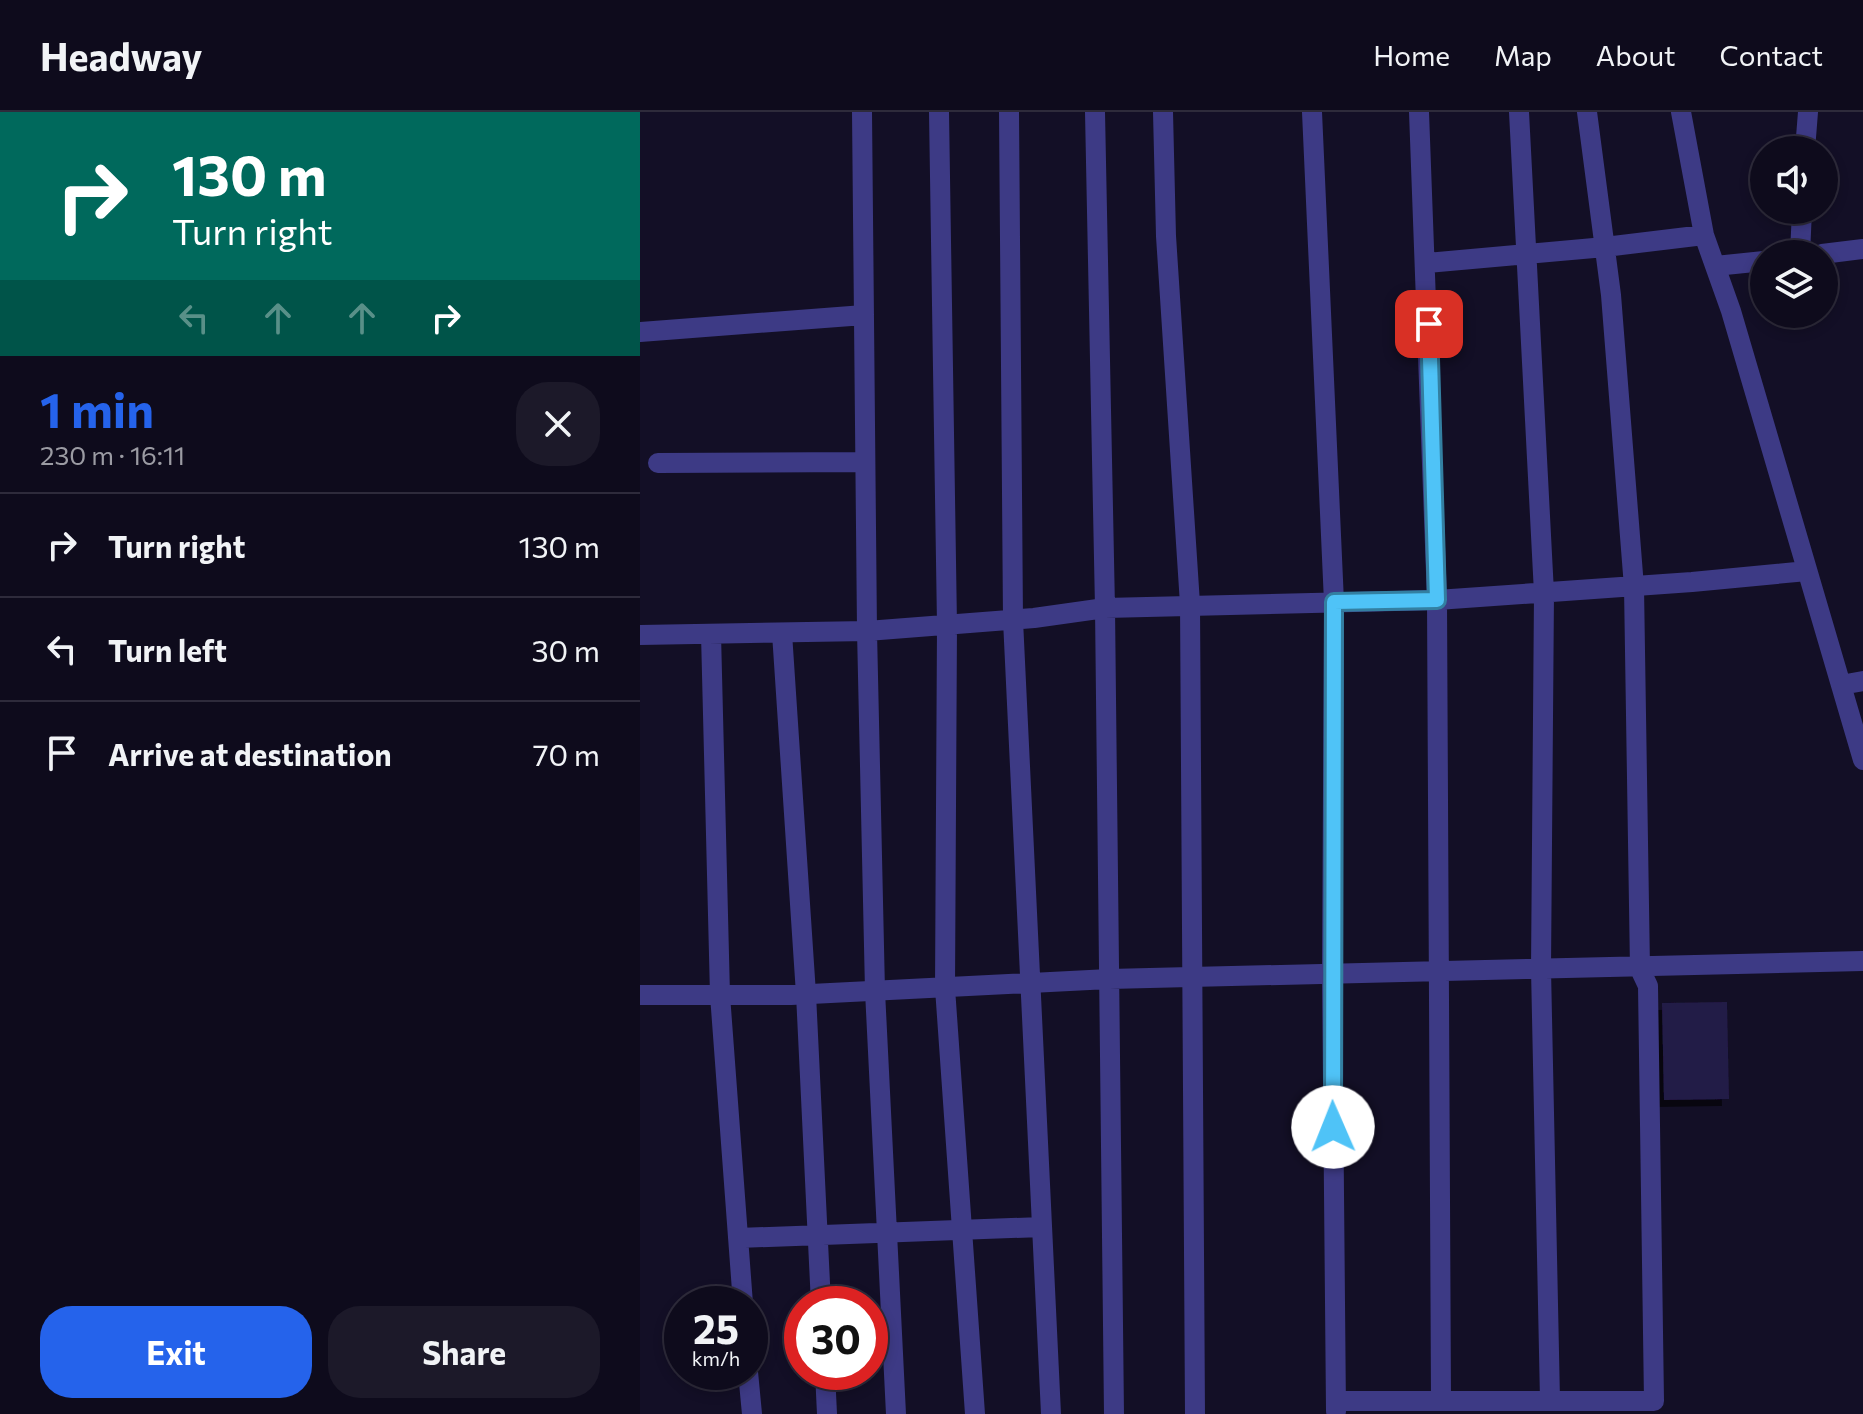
<!DOCTYPE html>
<meta charset="utf-8">
<style>
body{margin:0;font-family:Commissioner,sans-serif;background:#1c1929;color:#f1f3f6;height:100vh;display:flex;flex-direction:column;font-size:30px;white-space:nowrap}
*{box-sizing:border-box;margin:0}
p{font-size:26px;color:#9b9ba3}
.icon{flex:none;width:44px;height:44px;fill:none;stroke:currentColor;stroke-width:2;stroke-linecap:round;stroke-linejoin:round}
.map{position:relative;flex:1;overflow:hidden}
.side{display:flex;flex-direction:column;background:#0e0b1c;width:640px}
.side>*{flex:none}
.hud{background:#00695c;color:#fff;overflow:hidden}
.buttons{position:absolute;left:1110px;top:24px;display:grid;gap:16px}
.buttons a{display:grid;place-items:center;width:88px;height:88px;border-radius:50%;background:#0e0b1c;box-shadow:0 4px 12px #0003,0 0 0 2px #2e2b3b;font-size:40px}
.speed{position:absolute;left:24px;top:1174px;display:flex;gap:16px;font-size:40px;font-weight:700;text-align:center}
.speed>*{display:grid;place-content:center;width:104px;height:104px;border-radius:50%;background:#0e0b1c;box-shadow:0 4px 12px #0003,0 0 0 2px #2e2b3b;line-height:1}
.speed small{font-size:20px;font-weight:400}
.speed .limit{border:12px solid #d22;background:#fff;color:#111}
.pin{position:absolute;display:grid;place-items:center;width:68px;height:68px;color:#fff;margin:-34px;border-radius:16px;box-shadow:0 4px 12px #0006}
.me{position:absolute;width:88px;margin:-44px;rotate:359deg;stroke-linejoin:round;filter:drop-shadow(0 0 6px #0008)}
.turn{display:flex;align-items:center;gap:28px;height:168px;padding:0 40px;font-size:36px}
.turn .icon{width:104px;height:104px;stroke-width:2.5}
.turn b{display:block;font-size:56px;line-height:68px}
.lanes{display:flex;align-items:center;height:76px;padding:0 40px;background:#0003;justify-content:center;gap:40px;direction:ltr}
.lanes .off{opacity:.35}
.round{display:grid;place-items:center;flex:none;width:84px;height:84px;border-radius:32px;background:#1c1929}
.overview{display:flex;align-items:center;justify-content:space-between;height:136px;padding:0 40px}
h1{font-size:48px;font-weight:700;line-height:60px;color:#2563eb}
.primary-button{display:flex;gap:16px;margin-top:auto;padding:16px 40px}
.primary-button a{flex:1;height:92px;border-radius:32px;background:#2563eb;color:#fff;font-size:32px;font-weight:700;line-height:92px;text-align:center}
.primary-button a+a{background:#1c1929;color:#f1f3f6}
ul{padding:0;list-style:none}
li{display:flex;align-items:center;gap:24px;height:104px;padding:0 40px;border-top:2px solid #2e2b3b}
li div{flex:1}
li b{display:block;font-size:30px}
li em{font-style:normal}
header{display:flex;align-items:center;gap:48px;box-sizing:border-box;height:112px;padding:0 40px;background:#0e0b1c;border-bottom:2px solid #2e2b3b}
header strong{font-size:38px}
nav{display:flex;gap:44px;margin-inline-start:auto;font-size:28px}
main{display:flex;flex:1;min-height:0}
.map>svg:first-child{display:block}
.building{fill:#241b47;filter:url(#shadow)}
.lines{fill:none;stroke-linecap:round;stroke-linejoin:round}
.minor{stroke:#3d3a85;stroke-width:20}
.route-casing{stroke:#337fa1;stroke-width:20}
.route{stroke:#4fc3f7;stroke-width:14}
</style>
<header>
<strong>Headway</strong>
<nav><a>Home</a><a>Map</a><a>About</a><a>Contact</a></nav>
</header>
<main>
<section class="side">
<div class="hud">
<div class="turn"><svg class="icon" aria-label="right" viewBox="0 0 24 24"><path d="M7 20v-9h11M14 6l5 5-5 5"/></svg><div><b>130 m</b>Turn right</div></div>
<div class="lanes"><svg class="icon off" aria-label="left" viewBox="0 0 24 24"><path d="M17 20v-9H6M10 6l-5 5 5 5"/></svg><svg class="icon off" aria-label="ahead" viewBox="0 0 24 24"><path d="M12 20V5M6 11l6-6 6 6"/></svg><svg class="icon off" aria-label="ahead" viewBox="0 0 24 24"><path d="M12 20V5M6 11l6-6 6 6"/></svg><svg class="icon" aria-label="right" viewBox="0 0 24 24"><path d="M7 20v-9h11M14 6l5 5-5 5"/></svg></div>
</div>
<div class="overview"><div><h1>1 min</h1><p>230 m · 16:11</p></div><a class="round"><svg class="icon" aria-label="close" viewBox="0 0 24 24"><path d="M6 6l12 12M18 6L6 18"/></svg></a></div>
<ul>
<li><svg class="icon" aria-label="right" viewBox="0 0 24 24"><path d="M7 20v-9h11M14 6l5 5-5 5"/></svg><div><b>Turn right</b></div><em>130 m</em></li>
<li><svg class="icon" aria-label="left" viewBox="0 0 24 24"><path d="M17 20v-9H6M10 6l-5 5 5 5"/></svg><div><b>Turn left</b></div><em>30 m</em></li>
<li><svg class="icon" aria-label="arrive" viewBox="0 0 24 24"><path d="M6 21V4h12l-3 4 3 4H6"/></svg><div><b>Arrive at destination</b></div><em>70 m</em></li>
</ul>
<div class="primary-button"><a>Exit</a><a>Share</a></div>
</section>
<div class="map">
<svg width="1223" height="1302" viewBox="0 0 1223 1302">
<defs>
<filter id="shadow"><feDropShadow dx="-7" dy="7" stdDeviation="0" flood-color="#0009"/></filter>
</defs>
<rect width="100%" height="100%" fill="#130f26"/>
<path class="building" d="M1087 890 1089 987 1024 988 1022 891Z"/>
<g class="lines">
<path class="minor" d="M222 0 227 519 235 879 256 1302
M299 0 307 513 305 876 335 1302
M369 0 373 508 411 1302
M455 0 465 496 474 1302
M523 0 526 124 550 492 555 1302
M672 0 694 490 692 863 696 1299
M779 0 797 488 801 1288
M879 0 904 481 901 857 910 1288
M1041 0 1064 123 1091 199 1223 648
M1165 38 1168 0
M1160 142 1162 98
M1182 142 1223 137
M787 151 965 135 1064 123
M1075 154 1124 149
M0 220 224 203
M18 351 225 350
M142 521 166 882 181 1192
M71 522 80 883 103 1192
M0 523 227 519 394 506 465 496 797 488 1052 470 1167 459
M1201 573 1223 569
M0 883H151L469 867 1223 849
M98 1126 402 1115
M108 1260 112 1302
M185 1260 187 1302
M696 1289H1014L1008 874 1000 857 994 475 971 183 947 0"/>
</g>
<g class="lines">
<g class="route-casing">
<path id="route" d="M693 1015 694 490 797 488 789 212"/>
</g>
<use href="#route" class="route"/>
</g>
</svg>
<div class="buttons">
<a><svg class="icon" aria-label="sound" viewBox="0 0 24 24"><path d="M4 9h4l5-4v14l-5-4H4zM17 9q2 3 0 6"/></svg></a>
<a><svg class="icon" aria-label="layers" viewBox="0 0 24 24"><path d="M12 4l9 5-9 5-9-5zM3 14l9 5 9-5"/></svg></a>
</div>
<div class="speed"><div>25<small>km/h</small></div><div class="limit">30</div></div>
<div class="pin" style="left:789px;top:212px;background:#d93025"><svg class="icon" aria-label="arrive" viewBox="0 0 24 24"><path d="M6 21V4h12l-3 4 3 4H6"/></svg></div>
<svg class="me" style="left:693px;top:1015px" viewBox="-20 -20 40 40"><circle r="19" fill="#fff"/><path d="M0-13L10 11 0 6-10 11z" fill="#4fc3f7"/></svg>
</div>
</main>
